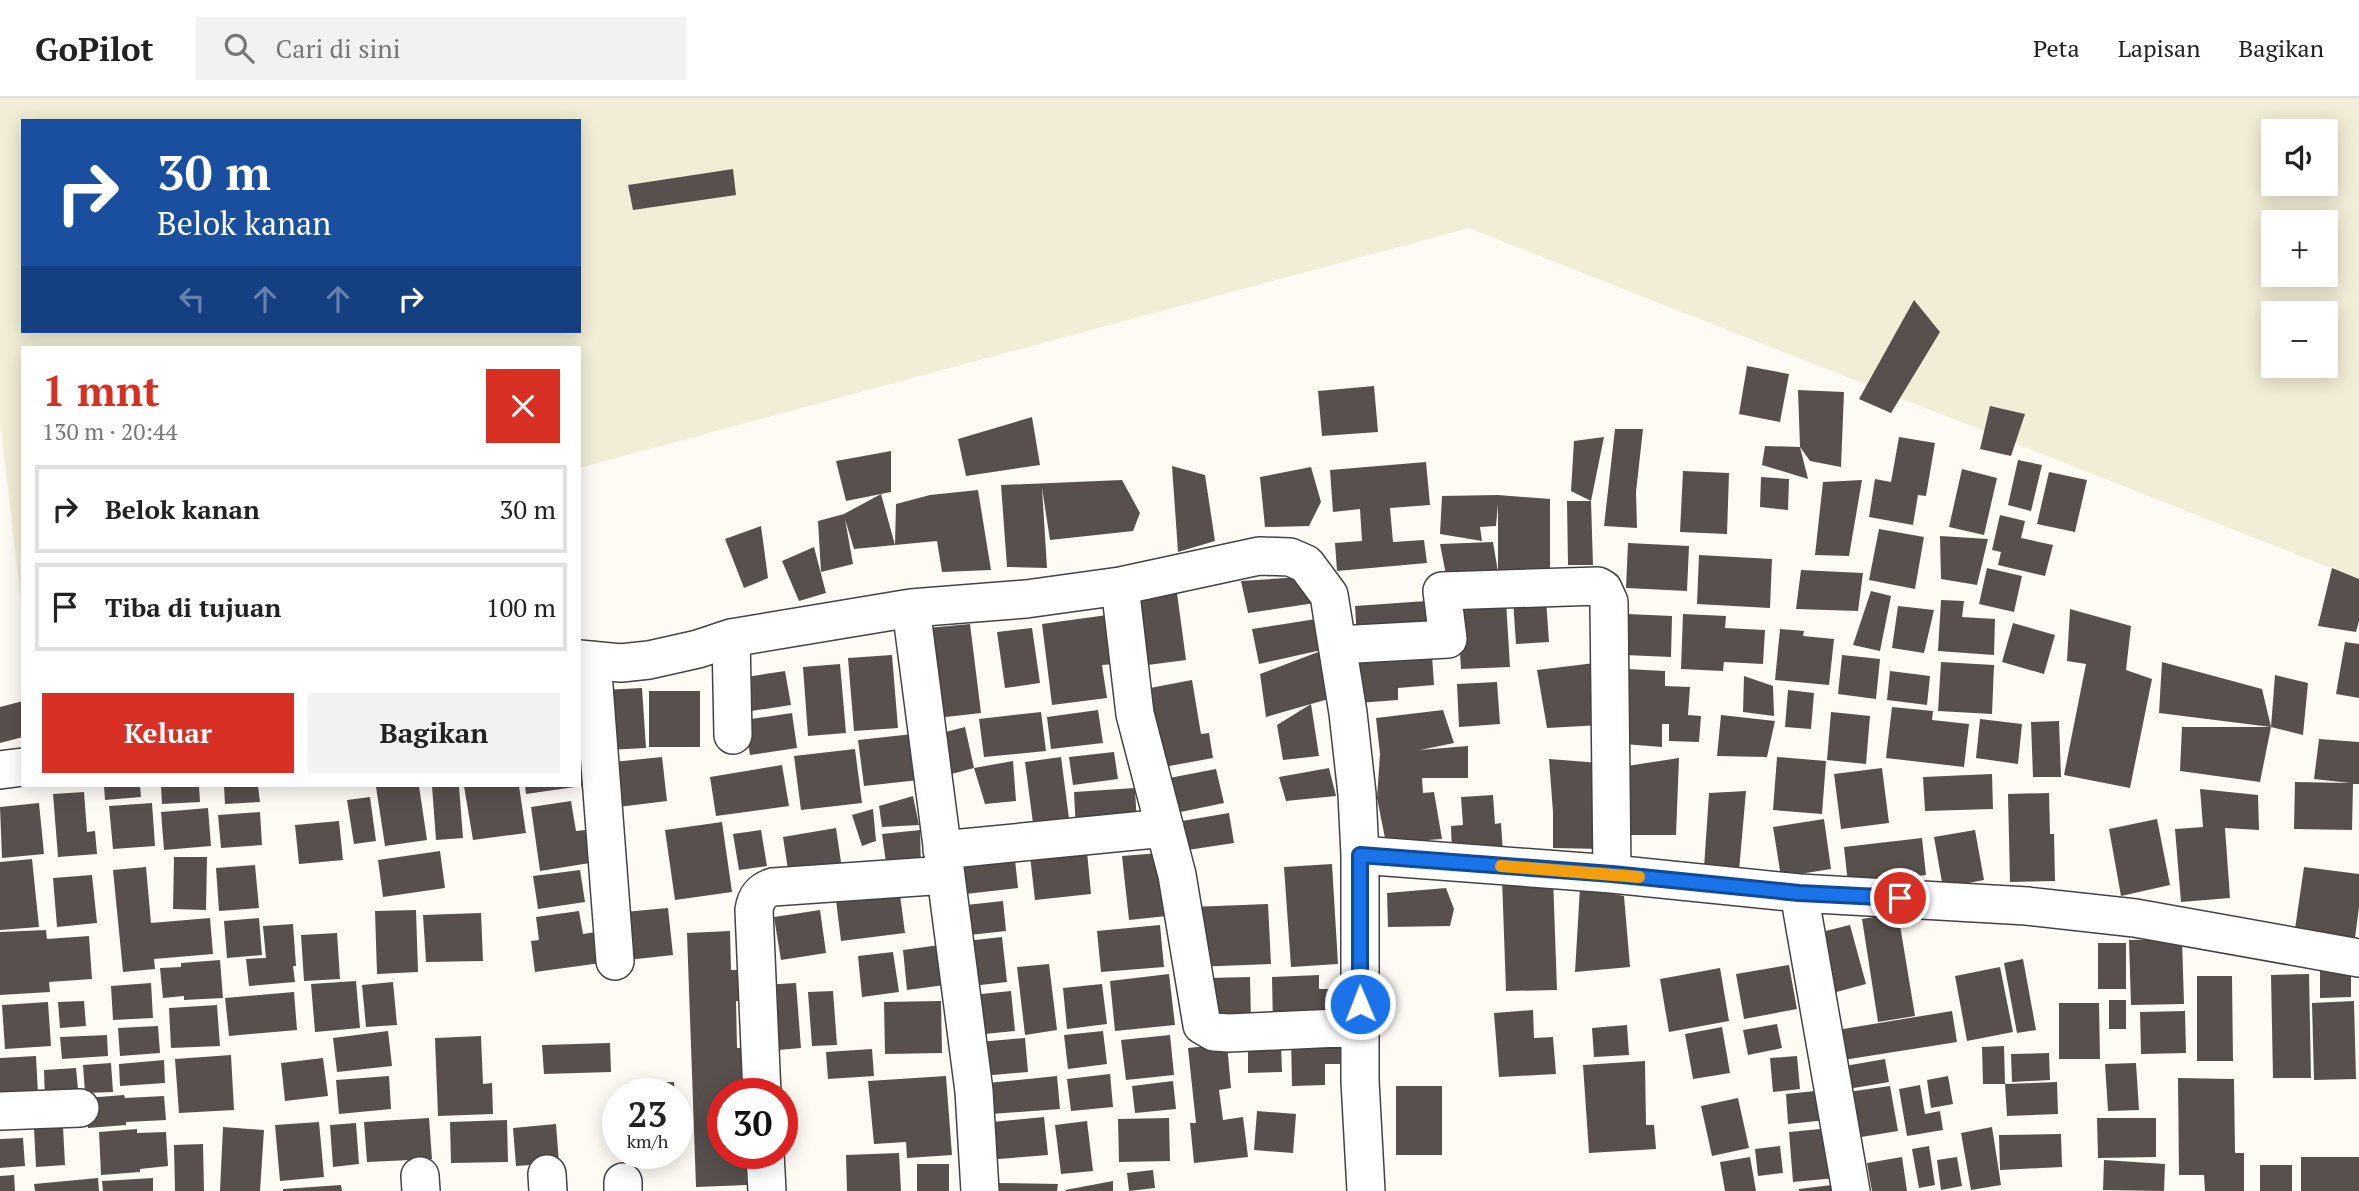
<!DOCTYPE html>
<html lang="id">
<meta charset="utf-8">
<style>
body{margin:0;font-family:"PT Serif",serif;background:#f2f2f2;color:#222;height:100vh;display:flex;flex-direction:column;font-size:26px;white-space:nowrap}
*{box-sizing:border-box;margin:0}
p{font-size:23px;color:#767676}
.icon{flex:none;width:38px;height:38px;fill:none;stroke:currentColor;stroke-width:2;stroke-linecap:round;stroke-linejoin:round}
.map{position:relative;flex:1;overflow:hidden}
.details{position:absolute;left:21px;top:248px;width:560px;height:441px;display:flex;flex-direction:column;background:#fff;border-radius:0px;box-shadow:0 4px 18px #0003}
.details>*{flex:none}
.top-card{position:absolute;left:21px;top:21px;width:560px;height:214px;border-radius:0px;box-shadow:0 4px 18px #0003;background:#1a4fa0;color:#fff;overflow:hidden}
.tools{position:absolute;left:2261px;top:21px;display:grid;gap:14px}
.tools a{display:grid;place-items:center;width:77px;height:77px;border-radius:0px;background:#fff;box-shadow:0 4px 18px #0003;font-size:35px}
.speed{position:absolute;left:602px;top:980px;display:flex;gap:14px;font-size:35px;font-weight:700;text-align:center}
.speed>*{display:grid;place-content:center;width:91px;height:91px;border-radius:50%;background:#fff;box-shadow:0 4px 18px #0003;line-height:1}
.speed small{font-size:18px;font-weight:400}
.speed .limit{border:10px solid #d22;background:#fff;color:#111}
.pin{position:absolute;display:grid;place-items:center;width:60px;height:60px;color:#fff;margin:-30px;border:4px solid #fff;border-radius:50%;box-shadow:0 2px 7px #0007}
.me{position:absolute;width:77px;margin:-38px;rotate:359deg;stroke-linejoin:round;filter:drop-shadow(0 0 5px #0008)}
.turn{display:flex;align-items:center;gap:24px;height:147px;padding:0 21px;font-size:32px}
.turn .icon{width:91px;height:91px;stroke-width:2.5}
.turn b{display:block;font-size:49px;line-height:60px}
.lanes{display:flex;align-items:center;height:66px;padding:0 21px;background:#0003;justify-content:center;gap:35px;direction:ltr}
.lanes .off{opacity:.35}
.round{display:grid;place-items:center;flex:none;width:74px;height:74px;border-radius:0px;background:#f2f2f2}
.overview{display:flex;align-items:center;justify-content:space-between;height:119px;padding:0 21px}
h1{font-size:42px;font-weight:700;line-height:52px;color:#d93025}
.action{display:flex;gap:14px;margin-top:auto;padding:14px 21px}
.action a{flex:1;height:80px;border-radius:0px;background:#d93025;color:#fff;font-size:28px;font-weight:700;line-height:80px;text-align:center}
.action a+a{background:#f2f2f2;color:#222}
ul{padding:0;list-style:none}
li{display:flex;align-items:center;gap:21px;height:88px;margin:0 14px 10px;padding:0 7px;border:4px solid #e0e0e0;border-radius:0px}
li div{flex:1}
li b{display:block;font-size:26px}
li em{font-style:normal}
header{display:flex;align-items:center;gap:42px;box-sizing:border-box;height:98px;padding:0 35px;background:#fff;border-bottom:2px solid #e0e0e0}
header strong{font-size:33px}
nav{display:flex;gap:38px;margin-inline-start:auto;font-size:24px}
.search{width:490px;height:63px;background:#f2f2f2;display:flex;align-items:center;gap:18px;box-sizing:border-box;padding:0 24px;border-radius:0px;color:#767676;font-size:26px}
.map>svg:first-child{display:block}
.farmland{fill:#f2edd6;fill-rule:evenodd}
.building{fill:#58504d}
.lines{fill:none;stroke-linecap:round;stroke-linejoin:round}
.minor-casing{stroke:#434343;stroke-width:40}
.minor{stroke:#fff;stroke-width:37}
.route-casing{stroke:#114b97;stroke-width:18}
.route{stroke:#1a73e8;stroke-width:12}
.slow{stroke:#f59e0b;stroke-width:12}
</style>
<header>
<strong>GoPilot</strong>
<div class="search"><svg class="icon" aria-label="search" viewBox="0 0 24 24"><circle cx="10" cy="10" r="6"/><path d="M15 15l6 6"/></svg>Cari di sini</div>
<nav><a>Peta</a><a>Lapisan</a><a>Bagikan</a></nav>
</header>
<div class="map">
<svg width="2359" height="1093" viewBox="0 0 2359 1093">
<rect width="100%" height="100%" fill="#fefbf5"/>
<path class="farmland" d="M0 0H2359V481L1469 130 579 370V250H23V520L0 323ZM23 23H579V233H23ZM2273 33H2326V86H2273ZM2273 124H2326V177H2273ZM2273 215H2326V268H2273Z"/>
<path class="building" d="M733 71 736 97 633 112 628 87Z
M1914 202 1940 234 1891 315 1859 301Z
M1747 268 1789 276 1780 324 1739 316Z
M1374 288 1378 334 1322 338 1318 293Z
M1798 292 1844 294 1841 369 1810 363 1800 349 1808 381 1762 367 1765 348 1800 349Z
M1990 308 2025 316 2011 358 1980 351Z
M1032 319 1040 367 966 378 958 341Z
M1615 331H1643L1636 394 1637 430 1604 428Z
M1604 339 1591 403 1571 393 1574 343Z
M1899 339 1935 345 1926 398 1918 397 1913 427 1869 419 1875 381 1891 384Z
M891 353V394L881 396 895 447 854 451 845 421 853 466 821 474 818 423 844 416 881 396 846 403 836 363Z
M2018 362 2042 367 2031 413 2008 407Z
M1426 364 1430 407 1390 410 1393 444 1424 442 1427 465 1337 473 1335 445 1362 443 1360 411 1333 414 1330 372Z
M1172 368 1205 377 1215 443 1178 454Z
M1311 369 1321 404 1309 428 1265 429 1260 379Z
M1962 371 1997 380 1984 437 1949 429Z
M1683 373 1729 375 1727 436 1680 434Z
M2049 374 2087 382 2075 434 2037 426Z
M1761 379 1789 381 1788 412 1760 409Z
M1122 382 1140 415 1133 433 1050 442 1042 390 1047 470 1007 469 1001 387Z
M1862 382 1849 458 1815 457 1823 384Z
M978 392 991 472 942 474 937 443 895 447 896 406 930 397Z
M1498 397 1550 401V470L1498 474 1447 482 1440 446 1493 444 1498 474V406L1496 428 1480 429 1482 443 1440 436 1442 398Z
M1567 403H1591L1593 467H1568Z
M2000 417 2025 423 2021 440 2053 447 2045 478 1998 467 2001 454 1992 452Z
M761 428 768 480 744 490 725 441Z
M1879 431 1924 439 1915 491 1869 482Z
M1940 438 1988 441 1977 487 1941 481Z
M1628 445 1689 448 1687 493 1626 490Z
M814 449 826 495 799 503 782 463Z
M1699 457 1772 461 1770 510 1697 506Z
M1987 470 2022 478 2014 514 1979 506Z
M2332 470 2359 481V523L2356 534 2318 528Z
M1801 472 1863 475 1858 513 1796 511Z
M1300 479 1315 505 1248 515 1241 483Z
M1871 493 1891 498 1880 553 1853 547Z
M1177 495 1186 562 1140 568 1132 501Z
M1546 501 1549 544 1516 546 1513 502Z
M1941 502 1964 503 1962 519 1995 521 1994 557 1938 553Z
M1426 503 1429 536 1357 541 1355 508Z
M1506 503 1510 569 1461 571 1457 505Z
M1898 508 1934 512 1924 555 1892 550Z
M2070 511 2131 528 2126 572 2152 581 2130 690 2064 677 2086 566 2067 563Z
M1627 516 1672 518 1671 559 1625 557Z
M1683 516 1726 518 1725 530 1765 532 1763 566 1724 564 1723 573 1681 571Z
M1107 517 1114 566 1102 567 1107 600 1052 607 1042 526Z
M1316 521 1326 551 1336 599 1311 606 1319 658 1283 662 1277 627 1311 606 1266 619 1260 576 1326 551 1259 566 1252 531Z
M2013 525 2055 537 2044 576 2002 564Z
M970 526 981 615 937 620 927 530Z
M1032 530 1040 585 1005 590 997 534Z
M1780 531 1804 533 1803 538 1834 541 1829 587 1775 582Z
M2345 544 2359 546V600L2336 596Z
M1355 549 1432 557 1434 587 1398 590V602L1358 605Z
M892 557 898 630 854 633 848 560Z
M1842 557 1880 561 1876 601 1838 596Z
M1941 564 1994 567 1992 616 1938 613Z
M2162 564 2262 591 2271 629 2159 615Z
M1595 565 1601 627 1547 630 1537 572Z
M840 566 846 635 808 638 803 569Z
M1627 571 1665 573V588L1690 589 1688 617 1701 618 1699 644 1669 643V626H1662V649L1624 646Z
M785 573 791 607 745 614 740 580Z
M1890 573 1930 578 1927 607 1887 602Z
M2275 577 2308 585 2303 637 2271 629Z
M1744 578 1773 588 1774 618 1743 614Z
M1192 582 1201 636 1209 635 1213 660 1164 669 1150 590Z
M1497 584 1500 626 1459 629 1457 586Z
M642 590 646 650 607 652 603 592Z
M1788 592 1814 595 1811 631 1785 629Z
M649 593H700V649H649Z
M23 603V639L0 645V609Z
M1892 609 1933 613 1932 622 1969 626 1964 669 1886 660Z
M1098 612 1103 645 1051 651 1047 619Z
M1443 612 1454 645 1420 652 1468 648V680H1422L1423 695 1434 694 1442 741 1386 745 1377 700 1380 656 1376 620Z
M1041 614 1046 653 984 659 979 621Z
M1831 614 1870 618 1866 666 1827 662Z
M792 615 797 650 750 657 744 622Z
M1721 617 1775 623 1767 659 1717 658Z
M1980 621 2022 626 2018 666 1976 660Z
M2059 623 2061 679H2033L2031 624Z
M965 629 974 670 944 678 938 636Z
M2182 629H2271L2260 684 2180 673Z
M913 636 919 682 864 688 858 642Z
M2319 641 2359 644V686H2353L2352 732 2294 731 2295 684 2350 685 2314 681Z
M855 651 862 705 801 712 794 658Z
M579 653 586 688 579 689Z
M1114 654 1118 681 1073 687 1069 659Z
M662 659 667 703 618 709 613 664Z
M1061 659 1070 728 1034 733 1025 664Z
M1777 659 1826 663 1822 716 1773 712Z
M1679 660 1676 737H1628L1627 668Z
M1549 661 1600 665 1601 751 1553 750V714Z
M1013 663 1016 703 985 706 974 670Z
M782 667 789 708 716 718 710 679Z
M1329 670 1336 698 1286 703 1279 679Z
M1882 670 1889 725 1841 731 1834 676Z
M1216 671 1224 705 1171 716 1164 681Z
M1992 676 1993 711 1925 713 1923 679Z
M104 688H140L141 699 105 702Z
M161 688H199L200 704 162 706Z
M224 688H258L260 704 225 706Z
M384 688H419L427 742 385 748 376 689Z
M432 688H459L463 740 436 742Z
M464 688H519L526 735 473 742Z
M525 688H575V689L526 696Z
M1135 690 1137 728 1076 732 1074 694Z
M2200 691 2258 697 2259 732 2225 730 2230 800 2181 804 2175 731 2203 729Z
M1746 693 1739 773 1704 770 1709 695Z
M84 694 87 734 95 733 97 756 58 759 53 696Z
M2049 695 2050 736H2054L2055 783 2010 784 2008 696Z
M1493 697 1495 726 1501 725 1503 755 1452 758 1451 728 1463 727 1461 699Z
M913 698 919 727 882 729 879 708Z
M370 699 376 743 354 746 347 702Z
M571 703 576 733 586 732 590 765 540 773 531 709Z
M39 705 44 756 2 760 0 709Z
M152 705 155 748 113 751 109 708Z
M208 710 211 748 164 752 161 714Z
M873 711 876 743 862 748 852 717Z
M260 714 262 747 221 750 218 717Z
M1229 715 1234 745 1181 753 1176 724Z
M1824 721 1831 771 1781 779 1773 729Z
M2157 721 2170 787 2121 798 2109 731Z
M339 723 343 762 299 766 295 727Z
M722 724 732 794 675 802 665 732Z
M836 730 842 771 789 778 783 739Z
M761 732 767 768 739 772 733 736Z
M920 732 921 769 887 772 882 736Z
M1975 732 1984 782 1943 790 1934 739Z
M1922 740 1926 777 1848 786 1844 749Z
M1086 743 1091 796 1035 802 1029 749Z
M1014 752 1018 790 957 797 952 759Z
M440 753 445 790 383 799 378 762Z
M1160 755 1167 818 1129 822 1122 758Z
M174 759H207L206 812 173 811Z
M32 761 39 829 0 832V764Z
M1332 766 1338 866 1291 869 1284 769Z
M255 767 259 810 219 813 216 770Z
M146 769 151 825 210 820 213 856 154 861 155 871 123 874 113 772Z
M2304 769 2359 776V809L2355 840 2295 831Z
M580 772 585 804 538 811 533 778Z
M92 777 97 825 57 829 53 780Z
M1553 779 1557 892 1506 893 1502 780Z
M1580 789 1624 798 1630 869 1575 874Z
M1446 790 1454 811 1450 828 1388 829 1387 795Z
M900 797 905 835 841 843 836 802 860 799V802Z
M1003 803 1006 833 960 838 957 808Z
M1268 806 1271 866 1194 869 1191 809Z
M668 810 673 857 618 863 613 815Z
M416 812 418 874 377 876 375 813Z
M820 812 826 855 781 862 774 819Z
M579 813 583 836 596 834 601 865 535 874 531 843 539 842 536 819Z
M481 815 483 863 426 864 423 817Z
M1898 815 1915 918 1878 924 1862 821Z
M259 820 262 857 227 860 224 823Z
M293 826 296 868H293L295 884 249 888 246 861 266 860 263 828Z
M1160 827 1164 869 1101 874 1097 833Z
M1850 827 1866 886 1829 896 1813 836Z
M46 832 47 841 89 838 92 881 49 884 50 894 0 897V834Z
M730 833 731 872H738L739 903H736L737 950H742L743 983H736V996H723V1055H744L746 1058 747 1087 696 1089 687 835Z
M337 835 340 881 304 883 301 837Z
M1002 839 1007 884 972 888 966 843Z
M2182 841 2184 906 2131 907 2129 842Z
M2098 845H2126V891H2098Z
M940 847 945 887 907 892 903 852Z
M893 854 899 894 862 899 858 858Z
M2023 861 2036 932 2017 935 2004 865Z
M220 862 223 900 184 902V898L163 900 160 870 181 869V865Z
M1049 866 1057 932 1025 937 1017 869Z
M1789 867 1797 911 1744 921 1736 876Z
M2000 869 2013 934 1967 943 1955 878Z
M1720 870 1729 923 1669 934 1660 881Z
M2351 872V899L2320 900V873Z
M1169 876 1175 927 1115 933 1110 883Z
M2309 876 2311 980H2273L2271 877Z
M1319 877V891H1345L1346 922 1273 928 1272 879Z
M2197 878H2232L2233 963H2197Z
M1250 879 1251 922 1210 923 1209 880Z
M356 883 360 930 315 934 311 886Z
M393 884 397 927 366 929 362 887Z
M151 885 153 920 113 922 111 888Z
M796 885 801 950 767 953 762 887Z
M1102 886 1107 926 1067 931 1063 890Z
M833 893 837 947 812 948 808 894Z
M1011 893 1015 933 974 937 971 897Z
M294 894 297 932 229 938 225 900Z
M2109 902H2126V931H2109Z
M84 903 86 928 60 930 58 904Z
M941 903 942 955 885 956 884 904Z
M2354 903 2356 981 2314 982 2312 905Z
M48 904 51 948 5 951 2 907Z
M2059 905H2099L2100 961H2059Z
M217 907 220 948 171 950 169 910Z
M1533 912 1534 940 1553 939 1556 976 1499 979 1494 915Z
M1952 913 1957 944 1837 963 1831 933Z
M2185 913 2186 955 2141 956 2140 914Z
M1777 926 1782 950 1748 957 1743 932Z
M1627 927 1629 957 1594 959 1592 930Z
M158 928 160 955 120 958 118 930Z
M1722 929 1730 975 1693 981 1685 936Z
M388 933 392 968 337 974 333 940Z
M1103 933 1107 966 1068 971 1064 937Z
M107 937 108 958 62 961 60 939Z
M1170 937 1174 977 1126 982 1121 942Z
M481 938 483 986 492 985 493 1016 438 1018 435 940Z
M1291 939 1343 944V966H1325V987L1292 988Z
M1025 940 1028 974 982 978 979 944Z
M610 945 611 974 544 976 542 947Z
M1227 946 1231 990 1219 992 1223 1022 1243 1019 1248 1059 1194 1065 1190 1025H1196L1188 950Z
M1281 946 1282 974 1248 975V947Z
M2004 948 2005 986H1983L1982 949Z
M872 951 874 978 828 981 826 954Z
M2049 955 2050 982 2012 984 2011 956Z
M231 957 234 1012 179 1015 175 961Z
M36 958 38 996 0 999V960Z
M1797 958 1800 991 1773 994 1770 960Z
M323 960 328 998 285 1003 281 965Z
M1885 961 1889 984 1842 992 1839 969Z
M164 962 165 985 120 988 119 966Z
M1645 963 1646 1027H1654L1656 1051 1589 1055 1583 967Z
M111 965 113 994 85 995 83 967Z
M2136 965 2139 1012 2108 1013 2105 966Z
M76 970 79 1002 45 1004 44 972Z
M1110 976 1113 1009 1071 1013 1067 981Z
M389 978 391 1011 339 1016 336 982Z
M946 978 952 1057 907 1060 906 1044 874 1046 868 983Z
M1057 978 1060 1011 991 1016 988 985Z
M1948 978 1953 1006 1931 1010 1927 982Z
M2178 980 2234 981 2235 1055H2244V1093H2205L2204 1077H2179Z
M1173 983 1176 1011 1135 1015 1132 988Z
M674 984 675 996H626V985Z
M2057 984 2058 1016 2007 1018 2005 986Z
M1920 987 1925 1016 1940 1013 1943 1032 1907 1038 1899 991Z
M1396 988H1442V1057H1396Z
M1890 988 1898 1033 1855 1040 1848 994Z
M1825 992 1827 1022 1788 1026 1786 996Z
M124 997 125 1000 164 998 166 1022 126 1024V1027L88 1030 86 1000Z
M1738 1000 1749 1050 1712 1058 1701 1008Z
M1257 1013 1296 1016 1293 1055 1254 1052Z
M1044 1019 1048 1057 985 1062 982 1025Z
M429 1020 432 1061 367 1064 364 1024Z
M1169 1020 1170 1063 1119 1064 1118 1021Z
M2097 1020H2156V1059L2098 1060Z
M507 1022 508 1064 451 1065 450 1024Z
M1087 1023 1093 1073 1061 1076 1055 1027Z
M319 1024 324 1079 280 1083 275 1027Z
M356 1025 359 1066 333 1069 330 1027Z
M556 1026 559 1065 516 1068 513 1030Z
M63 1029 65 1067 36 1069 34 1030Z
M223 1029 264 1032 260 1093H220Z
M1992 1029 2001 1087 1971 1092 1961 1035Z
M1831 1030 1836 1080 1793 1084 1789 1034Z
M137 1031V1035L166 1034 168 1068 140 1071V1074L101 1077 99 1034Z
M2061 1036 2062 1069 2000 1072 1999 1037Z
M23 1040 25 1068 0 1070V1041Z
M203 1046 204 1093H175L174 1047Z
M1780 1048 1783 1075 1758 1078 1755 1051Z
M1929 1048 1935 1087 1919 1090 1912 1051Z
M899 1055 901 1093H847L846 1057Z
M1750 1059 1756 1093H1725L1720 1064Z
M1902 1059 1907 1093H1872L1867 1065Z
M1957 1059 1962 1088 1941 1092 1937 1062Z
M2301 1059H2359V1093H2301Z
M2104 1062 2165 1066 2164 1093 2103 1092Z
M917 1066H949V1093H917Z
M2260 1067H2292V1093H2260Z
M1153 1072 1155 1090 1129 1093 1127 1075Z
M14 1077 15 1093H0V1078Z
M98 1080 99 1093H35L34 1086Z
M153 1080V1093H103L102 1083Z
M1113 1083V1093H1066L1065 1092Z
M995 1085 1058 1086 1057 1093H995Z
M1840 1086 1841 1093H1799V1091Z
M341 1087 342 1093H283V1091Z"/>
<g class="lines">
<g class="minor-casing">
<path id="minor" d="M1120 488 1135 616 1177 777 1202 927 1214 934 1229 935 1361 929
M911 510 974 993 980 1093
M731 540 733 637
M1337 547 1448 541 1442 493 1598 488 1603 491 1609 504 1612 776
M579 561 621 565 649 562 698 551 731 540 911 510 1026 501 1120 488 1259 458 1290 459 1306 466 1329 497 1348 615 1357 696 1360 757 1612 776 1799 795 2027 808 2135 820 2359 860
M592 562 615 863
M0 672 23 669
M942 752 1165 730
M1360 757V983L1366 1093
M1799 795 1851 1093
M762 996 754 812C756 799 761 793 773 789L946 777
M0 1013 80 1010
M765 1055 767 1093
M547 1076 548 1093
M420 1078 421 1093
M623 1084V1093"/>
</g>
<use href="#minor" class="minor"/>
</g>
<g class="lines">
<g class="route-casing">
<path id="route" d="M1360 906V757L1612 776 1799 795 1900 800"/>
</g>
<use href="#route" class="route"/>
<path class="slow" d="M1501 768 1639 779"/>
</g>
</svg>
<div class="tools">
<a><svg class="icon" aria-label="sound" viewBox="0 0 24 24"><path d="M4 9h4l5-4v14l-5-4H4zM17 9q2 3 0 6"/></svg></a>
<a>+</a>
<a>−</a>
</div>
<div class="speed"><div>23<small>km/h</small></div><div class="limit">30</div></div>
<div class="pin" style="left:1900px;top:800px;background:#d93025"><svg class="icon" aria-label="arrive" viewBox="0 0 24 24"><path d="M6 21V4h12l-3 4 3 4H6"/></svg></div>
<svg class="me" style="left:1360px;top:906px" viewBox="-20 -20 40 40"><circle r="17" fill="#1a73e8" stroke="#fff" stroke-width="3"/><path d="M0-11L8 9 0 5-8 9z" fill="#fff"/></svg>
<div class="top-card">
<div class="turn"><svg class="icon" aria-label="right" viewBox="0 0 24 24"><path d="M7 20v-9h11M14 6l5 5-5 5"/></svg><div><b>30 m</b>Belok kanan</div></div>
<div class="lanes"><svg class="icon off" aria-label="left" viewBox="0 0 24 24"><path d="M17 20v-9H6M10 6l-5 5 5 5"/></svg><svg class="icon off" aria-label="ahead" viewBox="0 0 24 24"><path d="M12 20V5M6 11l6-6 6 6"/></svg><svg class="icon off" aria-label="ahead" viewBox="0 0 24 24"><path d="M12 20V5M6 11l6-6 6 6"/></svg><svg class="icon" aria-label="right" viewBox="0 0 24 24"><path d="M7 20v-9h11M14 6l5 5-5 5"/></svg></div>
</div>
<section class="details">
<div class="overview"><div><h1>1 mnt</h1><p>130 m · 20:44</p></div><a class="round" style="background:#d93025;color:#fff"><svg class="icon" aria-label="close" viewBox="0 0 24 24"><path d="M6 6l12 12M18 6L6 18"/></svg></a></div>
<ul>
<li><svg class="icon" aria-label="right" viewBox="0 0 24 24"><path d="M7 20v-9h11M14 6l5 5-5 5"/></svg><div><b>Belok kanan</b></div><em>30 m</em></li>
<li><svg class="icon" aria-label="arrive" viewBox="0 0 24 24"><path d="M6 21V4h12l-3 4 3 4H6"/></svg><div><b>Tiba di tujuan</b></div><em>100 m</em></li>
</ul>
<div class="action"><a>Keluar</a><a>Bagikan</a></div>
</section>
</div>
